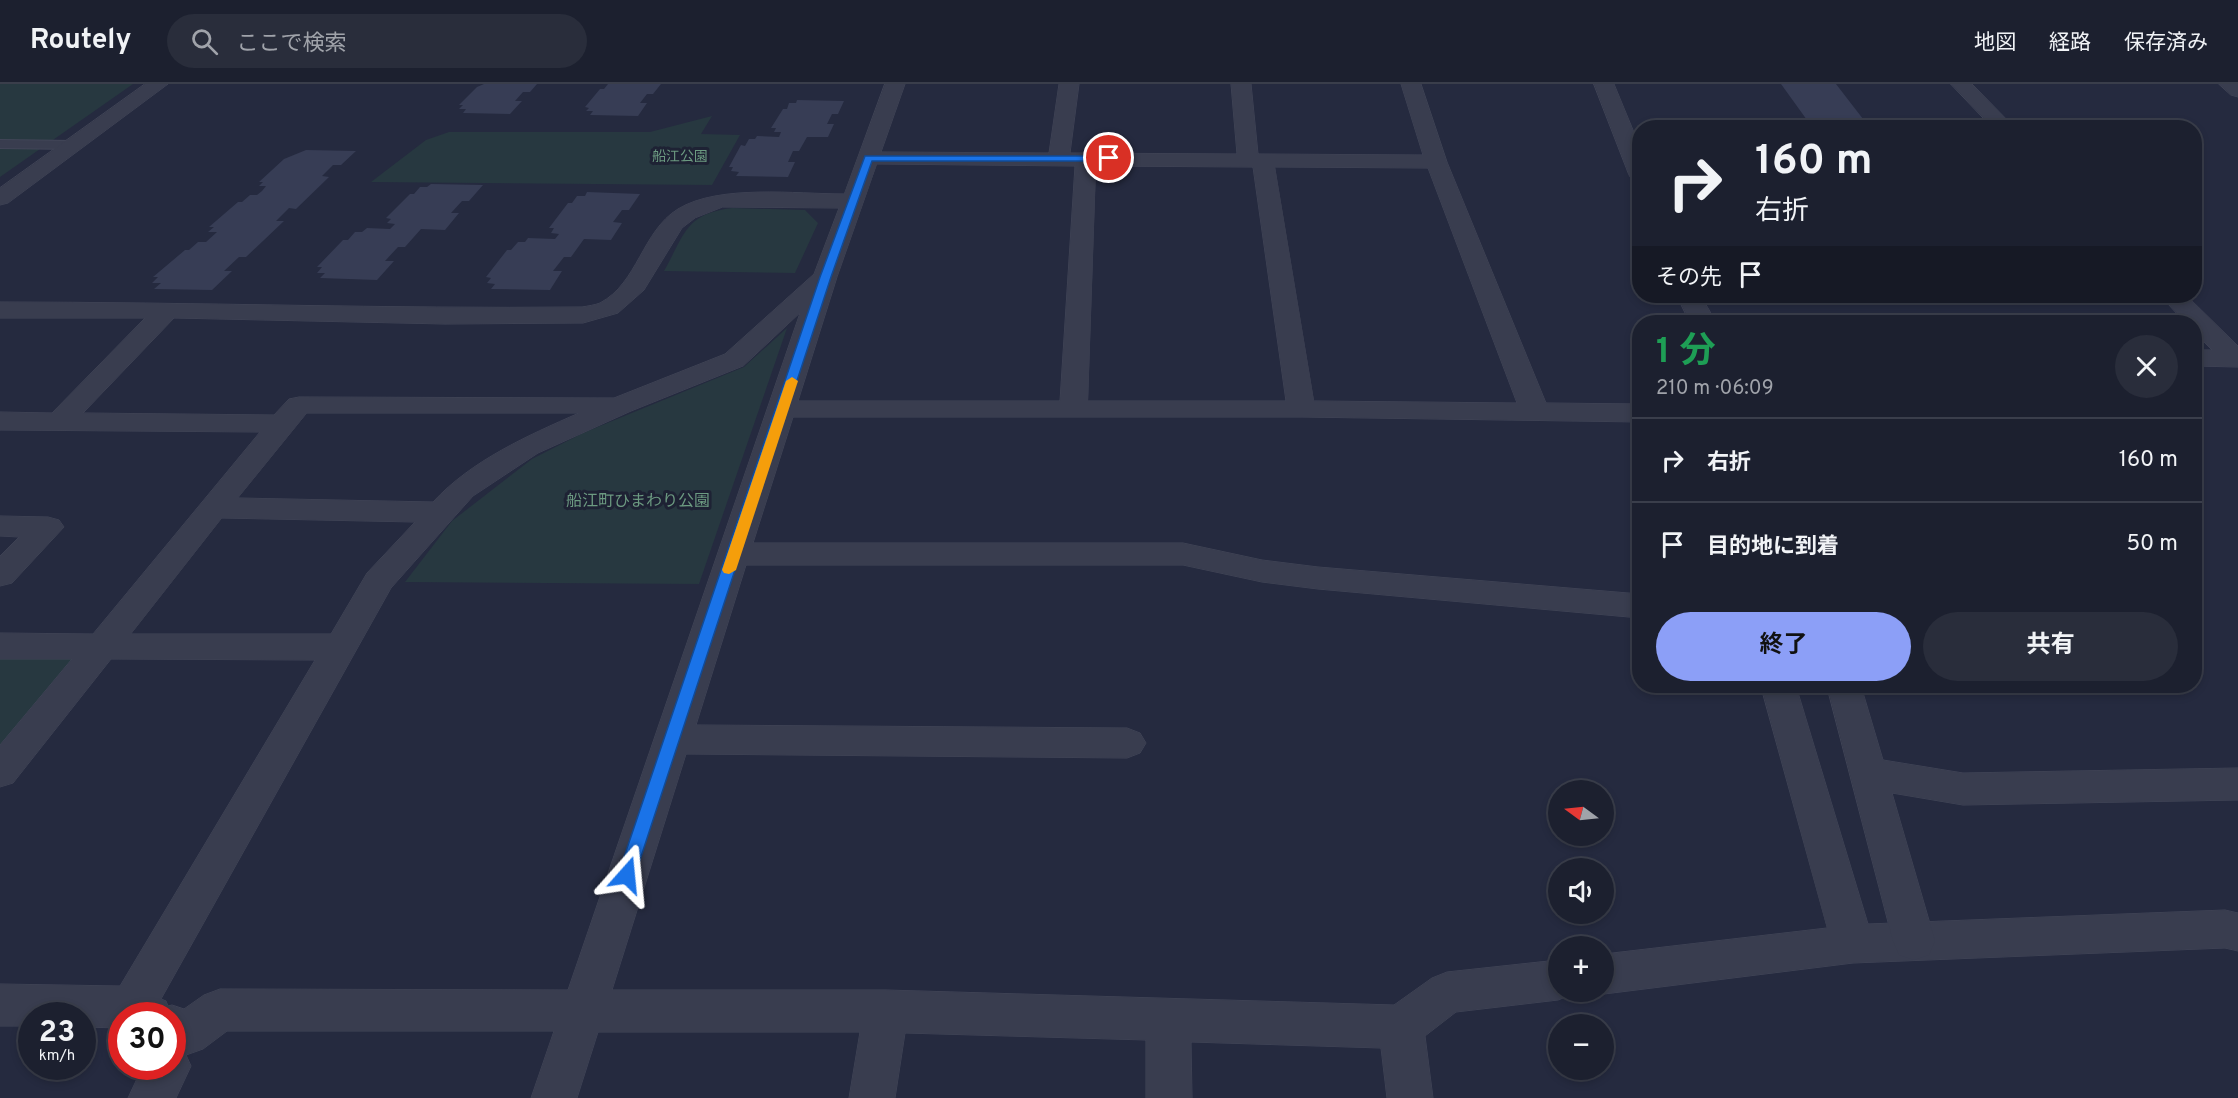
<!DOCTYPE html>
<html lang="ja">
<meta charset="utf-8">
<style>
body{margin:0;font-family:Overpass,"Noto Sans JP",sans-serif;background:#292d3b;color:#f1f3f6;height:100vh;display:flex;flex-direction:column;font-size:22px;white-space:nowrap}
*{box-sizing:border-box;margin:0}
p{font-size:20px;color:#a0a3aa}
.icon{flex:none;width:33px;height:33px;fill:none;stroke:currentColor;stroke-width:2;stroke-linecap:round;stroke-linejoin:round}
.map{position:relative;flex:1;overflow:hidden}
.sheet{position:absolute;left:1632px;top:231px;width:570px;height:378px;display:flex;flex-direction:column;background:#1c202f;border-radius:24px;box-shadow:0 3px 9px #0003,0 0 0 2px #3a3e4b}
.sheet>*{flex:none}
.guide{position:absolute;left:1632px;top:36px;width:570px;height:183px;border-radius:24px;box-shadow:0 3px 9px #0003,0 0 0 2px #3a3e4b;background:#1c202f;color:#f1f3f6;overflow:hidden}
.needle{width:39px;rotate:285deg}
.buttons{position:absolute;left:1548px;top:696px;display:grid;gap:12px}
.buttons a{display:grid;place-items:center;width:66px;height:66px;border-radius:50%;background:#1c202f;box-shadow:0 3px 9px #0003,0 0 0 2px #3a3e4b;font-size:30px}
.speed{position:absolute;left:18px;top:918px;display:flex;gap:12px;font-size:30px;font-weight:700;text-align:center}
.speed>*{display:grid;place-content:center;width:78px;height:78px;border-radius:50%;background:#1c202f;box-shadow:0 3px 9px #0003,0 0 0 2px #3a3e4b;line-height:1}
.speed small{font-size:15px;font-weight:400}
.speed .limit{border:9px solid #d22;background:#fff;color:#111}
.pin{position:absolute;display:grid;place-items:center;width:51px;height:51px;color:#fff;margin:-26px;border:3px solid #fff;border-radius:50%;box-shadow:0 2px 6px #0007}
.me{position:absolute;width:66px;margin:-33px;rotate:18deg;stroke-linejoin:round;filter:drop-shadow(0 0 4px #0008)}
.turn{display:flex;align-items:center;gap:21px;height:126px;padding:0 24px;font-size:27px}
.turn .icon{width:78px;height:78px;stroke-width:2.5}
.turn b{display:block;font-size:42px;line-height:51px}
.then{display:flex;align-items:center;height:57px;padding:0 24px;background:#0003;gap:12px;font-size:22px}
.round{display:grid;place-items:center;flex:none;width:63px;height:63px;border-radius:32px;background:#292d3b}
.head{display:flex;align-items:center;justify-content:space-between;height:102px;padding:0 24px}
h1{font-size:36px;font-weight:700;line-height:45px;color:#1e9e55}
.cta{display:flex;gap:12px;margin-top:auto;padding:12px 24px}
.cta a{flex:1;height:69px;border-radius:36px;background:#8c9ff7;color:#111;font-size:24px;font-weight:700;line-height:69px;text-align:center}
.cta a+a{background:#292d3b;color:#f1f3f6}
ul{padding:0;list-style:none}
li{display:flex;align-items:center;gap:18px;height:84px;padding:0 24px;border-top:2px solid #3a3e4b}
li div{flex:1}
li b{display:block;font-size:22px}
li em{font-style:normal}
header{display:flex;align-items:center;gap:36px;box-sizing:border-box;height:84px;padding:0 30px;background:#1c202f;border-bottom:2px solid #3a3e4b}
header strong{font-size:28px}
nav{display:flex;gap:33px;margin-inline-start:auto;font-size:21px}
.search{width:420px;height:54px;background:#292d3b;display:flex;align-items:center;gap:15px;box-sizing:border-box;padding:0 21px;border-radius:33px;color:#a0a3aa;font-size:22px}
.map>svg:first-child{display:block}
.green{fill:#273840}
.building{fill:#373d55}
.lines{fill:none;stroke-linecap:round;stroke-linejoin:round}
.service-casing{stroke:#424658;stroke-width:2}
.minor-casing{stroke:#424658;stroke-width:1}
.tertiary-casing{stroke:#424658;stroke-width:1}
.service{fill:#393d4f;fill-rule:evenodd}
.minor{fill:#393d4f;fill-rule:evenodd}
.tertiary{fill:#393d4f;fill-rule:evenodd}
.route{fill:#1a73e8;stroke:#114b97;stroke-width:1.5}
.slow{fill:#f59e0b}
.labels{text-anchor:middle;stroke-width:6;stroke-linejoin:round;paint-order:stroke}
.far-park-label{font-size:14px;fill:#6c9a81;stroke:#1e2234}
.park-label{font-size:16px;fill:#6c9a81;stroke:#1e2234}
</style>
<header>
<strong>Routely</strong>
<div class="search"><svg class="icon" aria-label="search" viewBox="0 0 24 24"><circle cx="10" cy="10" r="6"/><path d="M15 15l6 6"/></svg>ここで検索</div>
<nav><a>地図</a><a>経路</a><a>保存済み</a></nav>
</header>
<div class="map">
<svg width="2238" height="1014" viewBox="0 0 2238 1014">
<rect width="100%" height="100%" fill="#252a3f"/>
<path class="green" d="M0 0H133L0 93Z
M712 32 701 50 740 51 712 101 371 98 426 56 449 48H650Z
M732 124 805 126 818 139 795 189 664 187C685 150 685 130 732 124Z
M787 244 699 500 405 498 452 437 532 375 583 349 744 283Z
M0 562H104L0 688Z"/>
<path class="building" d="M484 0H537L530 8H523L515 17H522L510 30 463 29 466 25H459L463 21H459L477 3Z
M608 0H661L653 10H647L640 19H647L638 32 590 31 593 27H586L589 24 585 23 600 5H604Z
M1781 0H1836L1870 44 1812 43Z
M797 16 844 17 838 30H832L827 40H834L828 53H807L799 67H793L788 78H795L788 93 736 92 739 88 731 87 733 83H729L741 61 745 62 749 55H755L757 52 779 53 781 48H774L776 44H771L783 25H787L789 19H796Z
M306 66 356 67 341 81H333L322 92 329 93 296 125 289 124 276 137H284L246 173H239L224 187H232L212 206 154 205 161 199H152L158 193H153L185 166H189L198 158H206L217 148H208L214 143H209L238 118H242L250 111H257L262 107 266 102H259L263 98H259L284 75Z
M431 100 483 101 469 117H462L451 129H459L445 146 421 145 405 163H398L385 177H394L377 196 320 194 325 189H317L322 183H317L343 156H348L355 148H362L367 144 390 145 395 140 387 139 391 135 386 134 410 110H414L420 103H427Z
M587 108 640 110 629 126H622L613 138 622 139 611 156 584 155 571 173H564L553 187H562L550 206 491 205 495 200 487 199 491 194 486 193 507 166H511L518 158H525L528 154 555 155 559 150 551 149 554 144H549L568 119H572L577 112H585Z"/>
<g class="lines">
<g class="service-casing">
<path id="service" d="M0 56 74 57 81 61 74 65 0 64Z"/>
</g>
<g class="minor-casing">
<path id="minor" d="M885 0H905L881 68 1049 69 1059 0H1079L1070 69 1237 70 1231 0H1251L1258 70 1423 71 1401 0H1421L1447 78 1546 319 1640 320V338L1301 333H793L753 459H1183L1262 476 1318 483 1640 510V534L1318 505 1262 498 1183 481H746L696 641 1127 644 1140 649 1146 659 1140 669 1127 674 686 670 612 906H886L1394 921 1432 894 1447 888 1558 876V908H1575L1573 910 1558 916 1456 928 1425 952 1433 1014H1387L1381 964 1191 958 1192 1014H1146V956L905 949 895 1014H849L860 948H598L577 1014H531L554 947H227L203 965 186 971 191 982 176 1014H128L143 982H172V932H122V944L82 943V932H32V942H0V900L120 902 315 576 111 575 13 699 0 703V661L72 575H0V549L93 550 260 348 0 346V328L52 329 145 234H0V218C194 218 388 225 582 223 588 222 595 221 600 219 638 199 642 147 678 125 719 100 796 110 844 110ZM877 80 1075 82 1060 317H798L837 193ZM1096 82 1253 83 1286 317H1088ZM1275 83 1428 84 1517 319 1314 317ZM723 123 839 124 814 190 725 270 614 314 299 313 289 315 274 331 83 329 174 234 445 240 583 239 618 229 644 206 682 144 695 134ZM800 229 568 906 220 905 204 911 184 925 172 921 168 922 166 917 161 915 391 504 473 412 538 369 631 327 743 282ZM307 329H579C527 352 472 376 433 418L238 414ZM222 434 415 438 367 489 331 550H131Z
M2219 0H2238V13L2231 11Z
M0 432 48 433 59 436 64 443 12 499 0 502V472L19 453 0 452Z
M1761 602H1796L1868 840 2225 826 2238 829V867L2225 864 1853 879 1604 910 1597 908H1604V870L1827 844Z"/>
</g>
<g class="tertiary-casing">
<path id="tertiary" d="M145 0H168L8 119 0 121V104Z
M1594 0H1614L1640 63V97L1632 96 1629 91Z
M1951 0H1972L2015 44H1993Z
M1677 212H1701L1716 238H1690Z
M2161 212H2187L2238 262V283L2194 282V266H2212L2194 248V238H2185Z
M1827 602H1861L1883 676 1963 689 2238 684V716L1963 721 1892 709 1935 857 1929 871 1914 876 1899 871 1893 857Z"/>
</g>
<use href="#service" class="service"/>
<use href="#minor" class="minor"/>
<use href="#tertiary" class="tertiary"/>
</g>
<path class="route" d="M865 72H1109L1114 74 1109 77H872L831 193 635 791 633 796 627 798 621 796 618 791 820 193Z"/>
<path class="slow" d="M792 293 798 297 736 486 729 490 724 489 722 486 786 297Z"/>
<g class="labels">
<g class="far-park-label">
<text x="680" y="77">船江公園</text>
</g>
<g class="park-label">
<text x="638" y="422">船江町ひまわり公園</text>
</g>
</g>
</svg>
<div class="buttons">
<a><svg class="needle" viewBox="-14 -14 28 28"><path d="M0-13l5 13h-10z" fill="#e53935"/><path d="M0 13l5-13h-10z" fill="#a0a3aa"/></svg></a>
<a><svg class="icon" aria-label="sound" viewBox="0 0 24 24"><path d="M4 9h4l5-4v14l-5-4H4zM17 9q2 3 0 6"/></svg></a>
<a>+</a>
<a>−</a>
</div>
<div class="speed"><div>23<small>km/h</small></div><div class="limit">30</div></div>
<div class="pin" style="left:1109px;top:74px;background:#d93025"><svg class="icon" aria-label="arrive" viewBox="0 0 24 24"><path d="M6 21V4h12l-3 4 3 4H6"/></svg></div>
<svg class="me" style="left:627px;top:791px" viewBox="-20 -20 40 40"><path d="M0-17L14 15 0 8-14 15z" fill="#1a73e8" stroke="#fff" stroke-width="4"/></svg>
<div class="guide">
<div class="turn"><svg class="icon" aria-label="right" viewBox="0 0 24 24"><path d="M7 20v-9h11M14 6l5 5-5 5"/></svg><div><b>160 m</b>右折</div></div>
<div class="then">その先<svg class="icon" aria-label="arrive" viewBox="0 0 24 24"><path d="M6 21V4h12l-3 4 3 4H6"/></svg></div>
</div>
<section class="sheet">
<div class="head"><div><h1>1 分</h1><p>210 m · 06:09</p></div><a class="round"><svg class="icon" aria-label="close" viewBox="0 0 24 24"><path d="M6 6l12 12M18 6L6 18"/></svg></a></div>
<ul>
<li><svg class="icon" aria-label="right" viewBox="0 0 24 24"><path d="M7 20v-9h11M14 6l5 5-5 5"/></svg><div><b>右折</b></div><em>160 m</em></li>
<li><svg class="icon" aria-label="arrive" viewBox="0 0 24 24"><path d="M6 21V4h12l-3 4 3 4H6"/></svg><div><b>目的地に到着</b></div><em>50 m</em></li>
</ul>
<div class="cta"><a>終了</a><a>共有</a></div>
</section>
</div>
